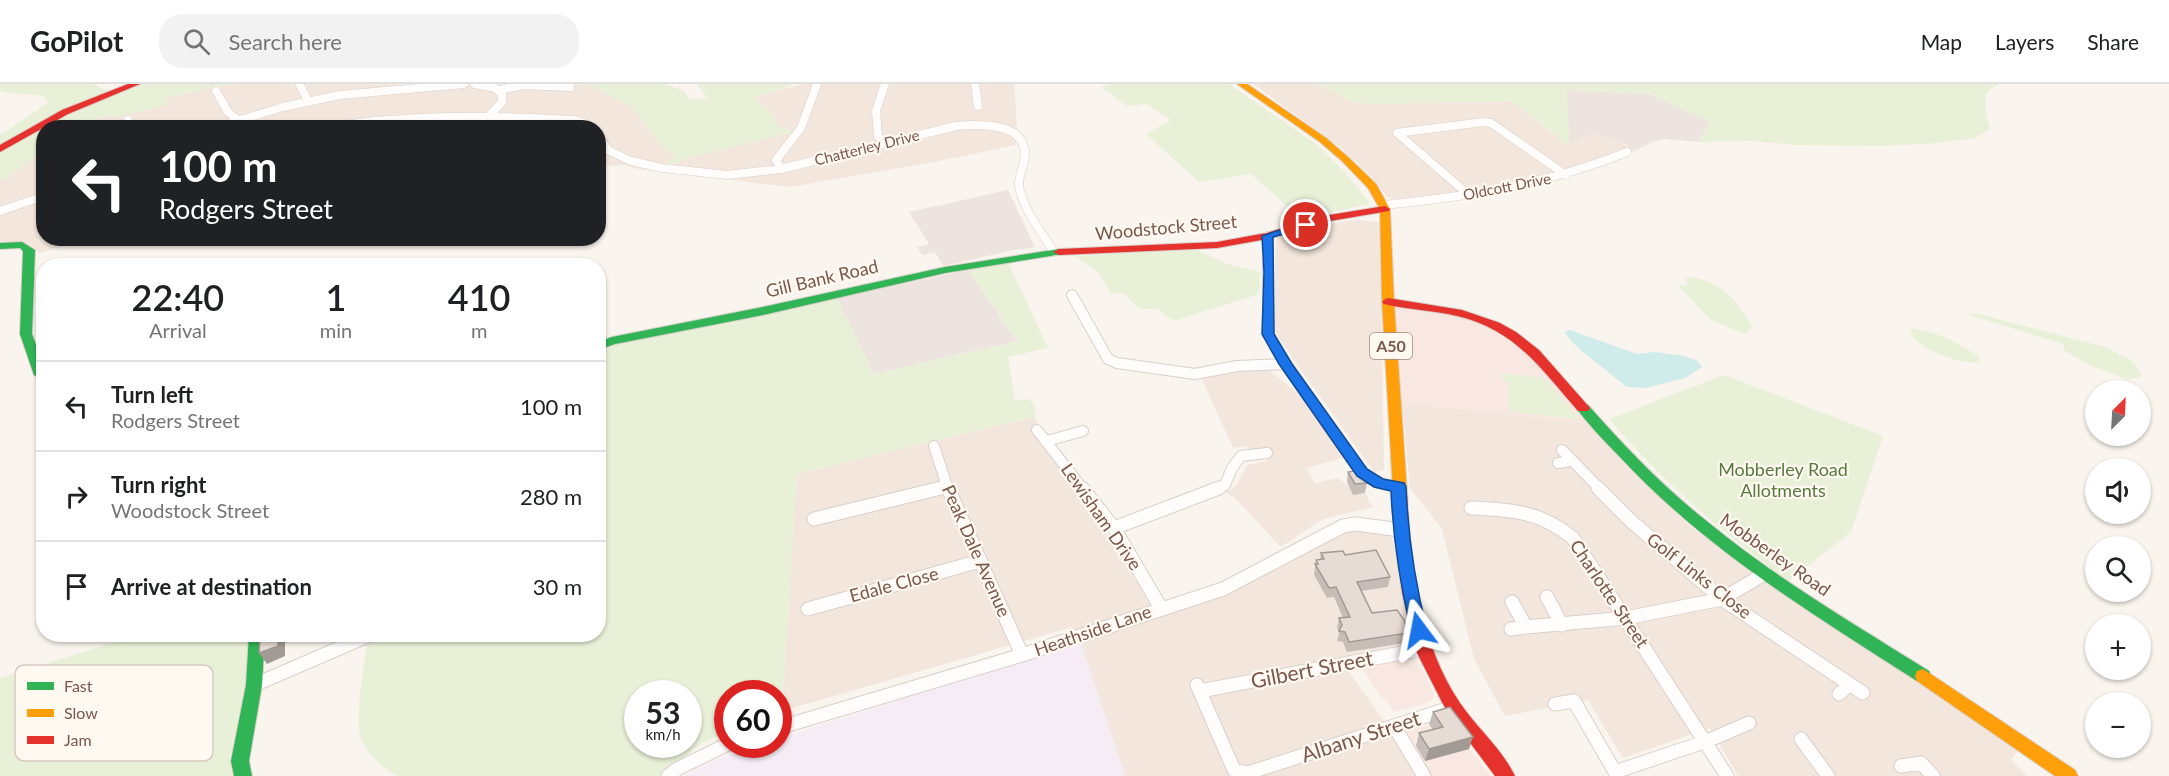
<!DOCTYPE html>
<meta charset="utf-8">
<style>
body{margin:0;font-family:Lato,sans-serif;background:#f2f2f2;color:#202124;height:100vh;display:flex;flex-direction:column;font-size:22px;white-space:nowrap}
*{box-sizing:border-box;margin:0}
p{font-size:20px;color:#757577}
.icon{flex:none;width:33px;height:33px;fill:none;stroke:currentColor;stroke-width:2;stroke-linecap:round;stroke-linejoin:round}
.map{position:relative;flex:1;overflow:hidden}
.side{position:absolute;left:36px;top:174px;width:570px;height:384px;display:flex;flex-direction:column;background:#fff;border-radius:24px;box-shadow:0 2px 4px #0004}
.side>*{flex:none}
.hud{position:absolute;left:36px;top:36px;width:570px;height:126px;border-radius:24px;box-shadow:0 2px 4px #0004;background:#202124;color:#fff;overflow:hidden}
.needle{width:39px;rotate:24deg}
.tools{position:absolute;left:2085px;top:296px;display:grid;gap:12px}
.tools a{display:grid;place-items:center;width:66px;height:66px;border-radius:50%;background:#fff;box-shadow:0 2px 4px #0004;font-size:30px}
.speed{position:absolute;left:624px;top:596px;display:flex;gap:12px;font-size:30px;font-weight:700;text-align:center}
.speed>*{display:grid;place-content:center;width:78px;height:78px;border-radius:50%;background:#fff;box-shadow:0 2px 4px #0004;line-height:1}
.speed small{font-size:15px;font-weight:400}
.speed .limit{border:9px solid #d22;background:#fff;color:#111}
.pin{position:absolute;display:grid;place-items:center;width:51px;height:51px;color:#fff;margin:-26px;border:3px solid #fff;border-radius:50%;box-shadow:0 2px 6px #0007}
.me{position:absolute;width:66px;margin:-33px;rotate:347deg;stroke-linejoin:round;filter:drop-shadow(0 0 4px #0008)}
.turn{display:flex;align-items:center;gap:21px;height:126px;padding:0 24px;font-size:27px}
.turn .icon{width:78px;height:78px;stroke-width:2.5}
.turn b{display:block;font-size:42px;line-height:51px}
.eta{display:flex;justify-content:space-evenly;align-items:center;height:102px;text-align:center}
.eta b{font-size:36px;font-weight:600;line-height:42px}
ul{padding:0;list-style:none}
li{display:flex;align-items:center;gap:18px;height:90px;padding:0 24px;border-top:2px solid #e0e0e0}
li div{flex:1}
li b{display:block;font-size:22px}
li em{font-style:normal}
header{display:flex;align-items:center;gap:36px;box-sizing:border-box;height:84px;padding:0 30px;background:#fff;border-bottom:2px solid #e0e0e0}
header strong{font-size:28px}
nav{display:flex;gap:33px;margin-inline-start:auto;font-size:21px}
.search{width:420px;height:54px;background:#f2f2f2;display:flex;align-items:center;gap:15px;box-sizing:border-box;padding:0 21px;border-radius:24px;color:#757577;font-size:22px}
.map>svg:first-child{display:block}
.residential{fill:#f3e6dc}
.commercial{fill:#f9e8e2}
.industrial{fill:#ede4df}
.education{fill:#f5ecf5}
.green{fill:#e8f0d8;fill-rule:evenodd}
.water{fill:#cfebea}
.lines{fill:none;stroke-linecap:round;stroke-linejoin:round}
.street-far2-casing{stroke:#d9d0ca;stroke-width:9}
.street-far1-casing{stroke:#d9d0ca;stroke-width:12}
.street-casing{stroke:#d9d0ca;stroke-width:15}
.fast-casing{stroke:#d9cfca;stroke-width:2}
.slow-casing{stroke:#d9cfca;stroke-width:2}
.jam-casing{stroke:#d9cfca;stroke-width:2}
.street-far2{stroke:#fefdfc;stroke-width:8}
.street-far1{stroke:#fefdfc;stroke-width:10}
.street{stroke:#fefdfc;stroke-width:13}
.fast{fill:#30b455;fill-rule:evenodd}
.slow{fill:#ff9f0a;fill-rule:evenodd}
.jam{fill:#e5322d;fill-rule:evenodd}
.wall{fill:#c7bdb7}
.shaded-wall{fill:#a29a95}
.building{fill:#e7dcd5;stroke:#a29a95;stroke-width:1.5}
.route{fill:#1a73e8;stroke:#114b97;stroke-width:1.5}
.labels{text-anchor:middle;stroke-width:4.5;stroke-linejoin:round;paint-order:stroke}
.far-street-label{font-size:15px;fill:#7b584b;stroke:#fff9f2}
.shield{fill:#fff9f2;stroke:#a3887d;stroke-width:1.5}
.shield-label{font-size:16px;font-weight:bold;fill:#7b584b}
.street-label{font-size:18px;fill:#7b584b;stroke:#fff9f2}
.park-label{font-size:18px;fill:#567b3f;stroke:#fff9f2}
.near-street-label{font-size:21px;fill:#7b584b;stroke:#fff9f2}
.key{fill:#fff9f2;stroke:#d7c9c0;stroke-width:1.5}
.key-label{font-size:16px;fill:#7b584b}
</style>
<header>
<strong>GoPilot</strong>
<div class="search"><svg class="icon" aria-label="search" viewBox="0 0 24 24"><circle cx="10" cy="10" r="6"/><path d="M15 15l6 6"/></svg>Search here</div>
<nav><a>Map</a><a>Layers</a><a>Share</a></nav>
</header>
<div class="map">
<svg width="2169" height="692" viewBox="0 0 2169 692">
<rect width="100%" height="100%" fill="#faf4ee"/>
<path class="residential" d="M240 0 591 1 632 24 663 64 675 73 667 84 684 75 789 49H798L799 47 780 44 768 25 752 14 802 0H1014L1017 44 1016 61 934 78 790 103 638 85 624 81 599 82 598 44H75L109 30 168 21 164 14 213 3Z
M1253 0H1318L1349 16 1366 20 1511 17 1566 60 1594 49 1630 63 1588 80 1503 101 1397 116 1387 113 1371 92 1341 64Z
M43 67 44 154 89 155 39 169 31 161 23 158 0 159V96L6 94Z
M1357 136 1380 138 1384 386 1374 388 1274 248 1276 152 1327 138V140Z
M1267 285 1294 306 1315 326 1343 374 1306 384 1315 399 1338 394 1349 403 1353 411 1365 409 1373 423 1323 435 1281 463 1234 413 1224 408 1233 405 1238 399 1247 381 1267 377 1262 367H1252L1245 362 1233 364 1201 293 1240 286Z
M1402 319 1588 339 1630 386 1691 443 1773 500 2021 663 2011 675 2028 692H1738L1710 644 1623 674 1588 616 1505 632 1474 575 1442 445 1410 404Z
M1034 333 1154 526 1223 505 1356 440 1389 444 1423 565 1344 581 1392 648 1416 692H1125L1080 556 1072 543 782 627 797 390Z"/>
<path class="commercial" d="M1392 221 1450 228 1510 251 1588 339 1402 319Z
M1415 574 1431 602 1434 612 1430 618 1394 628 1386 615 1381 613 1361 582Z
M1450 635 1470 665 1491 692H1429L1404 647Z"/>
<path class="industrial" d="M1566 6 1650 10 1709 38 1699 58 1664 55 1655 57 1630 69 1622 66 1629 62 1594 49 1569 59Z
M1008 106 1035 163 1014 166 943 182 935 168 923 171 917 163 929 160 909 128Z
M968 186 1017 257 874 290 837 214Z"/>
<path class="education" d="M1080 556 1125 692H686L715 676 764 660H778L779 655Z"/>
<path class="green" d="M0 0H92L110 8 0 63V51L49 18 43 12 0 8Z
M140 0H240L213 3 165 14 168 21 113 34 109 30 75 43 44 44 43 67 6 94 0 96V68L59 33Z
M567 0H665L684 7 689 15 707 14 697 0H789L791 2 753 14 768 25 780 44 800 47 798 49H789L684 75 667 84H662L674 72 663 64 632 24 591 1Z
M1109 0H1229L1316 60 1344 87 1371 120 1300 134 1251 90 1199 98 1146 50 1171 36 1146 20 1127 22 1101 3Z
M1318 0H1999C1996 3 1989 5 1987 9 1983 19 1987 35 1990 45L1974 54 1939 59 1883 62 1796 61 1752 57 1699 58 1709 38 1650 10 1567 6 1569 59 1567 60 1511 17 1366 20 1346 17 1349 16Z
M1195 165 1227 180 1260 188 1259 210 1174 237 1157 225H1140L1123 209 1111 210 1098 188 1075 172Z
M1008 178 1048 264 1008 273 1015 317 1029 315 1036 324 1034 333 797 390 782 627 779 628 778 609H728L727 649 702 659 660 692H397C383 685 368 670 361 655 354 640 364 579 367 561L392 550H598L599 264 837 214 874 290 1017 257 968 186ZM638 609H688V660H638Z
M1685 193C1720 194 1736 216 1753 243L1745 250 1711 236 1678 202 1688 201Z
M1966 230H1979L2105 263 2134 278 2142 292 2128 296 2091 282 2065 267 2063 260Z
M1912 244C1943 250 1954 257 1980 273L1978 278C1957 280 1923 267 1910 250Z
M1502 289 1545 294 1580 336 1509 327V299L1503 297Z
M1724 291 1883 352 1851 448 1789 497C1722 449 1662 397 1609 335Z
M137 551H250L248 590 230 672 232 692H0V594Z"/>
<path class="water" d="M1570 246 1637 270 1655 268 1684 272 1696 276 1702 283 1685 294 1646 304 1627 303 1579 265 1564 248Z"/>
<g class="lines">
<g class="street-far2-casing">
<path id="street-far2" d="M475 0 495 4 502 10V18L489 32
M885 0 876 27 878 53 889 60
M975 0 978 22
M300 1 308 17
M499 6 524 1 570 3
M216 7 228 28 238 36
M128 36 131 44
M214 44 283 23 340 11 464 0
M322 44C406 30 489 31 573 36L585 39 591 44
M598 51 608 66 631 77 662 84 727 91 781 85 956 42C978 40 1025 38 1025 70 1025 83 1016 94 1020 107 1026 129 1042 149 1054 168
M781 85 776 76 801 44 817 0
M1469 111 1397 49 1483 38 1491 39 1566 91
M1383 121C1467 113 1548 100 1627 68
M0 127 44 112
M1267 152 1269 179"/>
</g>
<g class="street-far1-casing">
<path id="street-far1" d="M1268 177V250L1286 280 1362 389 1379 399 1398 403
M1072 211 1108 275 1117 279 1195 290 1237 282 1286 280
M1037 346 1083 405
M1047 357 1083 347
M934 362 948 405
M1562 366 1600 405
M1558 379 1571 377
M935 405 947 402
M1215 405 1225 401 1232 384 1241 372 1267 369"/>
</g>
<g class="street-casing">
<path id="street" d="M948 404 1022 571
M1082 404 1114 444 1161 524
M1598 404 1632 438 1722 515 1863 609
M1471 424C1513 426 1539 427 1573 454L1727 692
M814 435 941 404
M1114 444 1219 404
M1547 513 1562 541
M1512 518 1526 543 1626 534 1722 515 1766 489
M808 525 980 477
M1511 545 1526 543
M254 601 372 550
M1197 601 1234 686 1248 689 1444 626
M1200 607 1423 565
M1839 610 1850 600
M1555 620 1574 617 1615 688 1707 657 1749 639
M1394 642 1424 692
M778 644 1022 571 1223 505 1343 442 1356 440 1401 446
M1801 655 1828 692
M1901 682 1921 679 1933 692
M668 692 677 685 728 660"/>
</g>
<g class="fast-casing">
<path id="fast" d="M22 158 35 166 32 250 44 283V296L34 291 20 250 23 167 20 164 0 165V159Z
M1059 165 1063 166V170L945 189 763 231 615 260 598 266V258L612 253 763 223 945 183Z
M1583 320 1588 321C1625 363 1664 404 1709 439 1777 495 1854 540 1929 587L1931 592 1929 597 1923 599 1917 597C1812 530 1704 464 1619 372 1604 357 1589 341 1576 324Z
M249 550H265L262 601 249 677 252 692H234L231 677 246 601Z"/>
</g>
<g class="slow-casing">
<path id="slow" d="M1237 0H1247L1326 54 1348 73 1376 100 1390 125 1394 218 1407 408 1405 411 1400 413 1393 408 1382 218 1380 125 1368 104 1342 77 1320 58Z
M1923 585 2075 686 2078 692H2055L1917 597 1915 592 1917 587Z"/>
</g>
<g class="jam-casing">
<path id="jam" d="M128 0H140L68 30 0 68V61L62 26Z
M1385 122 1390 125 1389 127 1330 137 1267 155 1217 164 1059 171 1053 168 1059 165 1217 158 1266 149 1329 131Z
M1388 214 1462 226 1500 239 1516 248 1539 266 1590 324 1588 327H1578C1541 285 1515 245 1457 232 1433 226 1408 226 1384 220L1382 218 1384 216Z
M1400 403 1407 408C1410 479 1419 558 1460 619 1477 644 1502 665 1515 692H1495L1447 628 1415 565 1402 508 1394 446 1393 408Z"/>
</g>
<use href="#street-far2" class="street-far2"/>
<use href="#street-far1" class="street-far1"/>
<use href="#street" class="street"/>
<use href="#fast" class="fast"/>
<use href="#slow" class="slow"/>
<use href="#jam" class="jam"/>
</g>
<path class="wall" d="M1348 388 1367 399 1365 409 1353 411 1347 398Z
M1321 469 1345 471 1390 493 1388 503 1361 507 1372 529 1408 549 1405 559 1347 568 1343 558 1337 557 1339 549 1337 544 1339 534H1343L1334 513 1327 514 1314 491 1316 476 1320 475Z
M1433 628 1469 665 1425 677 1416 662 1419 649 1433 646 1429 640Z"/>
<path class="shaded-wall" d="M278 550H281L285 557V572L267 580 259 569Z
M1473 653 1469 665 1425 677 1429 665Z"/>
<path class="building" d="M1360 386 1367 399 1355 400 1348 388Z
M1376 466 1390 493 1357 498 1372 529 1397 526 1404 536 1408 549 1349 558 1345 548 1339 547 1342 541 1339 534 1350 533 1336 503 1329 504 1315 480H1318L1316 476 1324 475 1321 469 1343 467 1345 471Z
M270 550H278V562L259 569 260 554Z
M1450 623 1473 653 1429 665 1419 649 1443 643 1433 628Z"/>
<path class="route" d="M1306 137 1311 141 1309 143 1273 153 1274 250 1292 280 1367 385 1383 395 1404 399 1406 403C1408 452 1415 499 1427 546L1424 550 1419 552 1413 550 1411 546C1400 500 1393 454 1391 407L1374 403 1357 392 1279 280 1262 250 1264 188 1262 152Z"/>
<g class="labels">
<g class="far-street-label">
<text transform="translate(867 64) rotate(-14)" y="5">Chatterley Drive</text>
<text transform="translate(1507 103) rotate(-11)" y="5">Oldcott Drive</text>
</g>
<rect class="shield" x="1370" y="249" width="42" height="26" rx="4.5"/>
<g class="shield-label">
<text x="1391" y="268">A50</text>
</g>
<g class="street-label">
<text transform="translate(1166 144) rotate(-5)" y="6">Woodstock Street</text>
<text transform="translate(822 195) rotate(-13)" y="6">Gill Bank Road</text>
<text transform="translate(1101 433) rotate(55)" y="6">Lewisham Drive</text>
<text transform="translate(976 467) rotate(66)" y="6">Peak Dale Avenue</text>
<text transform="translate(1775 471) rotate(35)" y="6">Mobberley Road</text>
<text transform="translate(1699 492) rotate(38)" y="6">Golf Links Close</text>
<text transform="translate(894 501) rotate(-15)" y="6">Edale Close</text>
<text transform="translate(1609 510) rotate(56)" y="6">Charlotte Street</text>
<text transform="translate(1093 547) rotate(-19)" y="6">Heathside Lane</text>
</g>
<g class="park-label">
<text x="1783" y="392">Mobberley Road<tspan x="1783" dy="21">Allotments</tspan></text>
</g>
<g class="near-street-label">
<text transform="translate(1312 586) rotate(-11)" y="7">Gilbert Street</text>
<text transform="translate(1361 653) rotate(-18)" y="7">Albany Street</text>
</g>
</g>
<rect x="15" y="581" width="198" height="96" rx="9" class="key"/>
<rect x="27" y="598" width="27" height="8" fill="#30b455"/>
<rect x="27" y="625" width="27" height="8" fill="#ff9f0a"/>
<rect x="27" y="652" width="27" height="8" fill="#e5322d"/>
<g class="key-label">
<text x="64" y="608">Fast</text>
<text x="64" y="635">Slow</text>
<text x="64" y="662">Jam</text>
</g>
</svg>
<div class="tools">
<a><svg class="needle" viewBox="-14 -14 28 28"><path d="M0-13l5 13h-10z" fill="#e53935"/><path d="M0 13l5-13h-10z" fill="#757577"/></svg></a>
<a><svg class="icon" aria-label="sound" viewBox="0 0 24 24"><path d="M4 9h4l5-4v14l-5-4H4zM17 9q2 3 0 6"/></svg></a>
<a><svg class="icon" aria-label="search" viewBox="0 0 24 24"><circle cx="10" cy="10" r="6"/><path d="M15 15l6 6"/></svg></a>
<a>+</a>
<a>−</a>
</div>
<div class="speed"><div>53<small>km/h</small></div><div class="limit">60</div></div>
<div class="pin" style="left:1306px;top:141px;background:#d93025"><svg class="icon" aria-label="arrive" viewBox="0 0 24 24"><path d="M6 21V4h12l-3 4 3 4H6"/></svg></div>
<svg class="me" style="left:1419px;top:546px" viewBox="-20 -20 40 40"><path d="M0-17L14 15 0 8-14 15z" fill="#1a73e8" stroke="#fff" stroke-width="4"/></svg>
<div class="hud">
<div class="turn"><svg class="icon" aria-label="left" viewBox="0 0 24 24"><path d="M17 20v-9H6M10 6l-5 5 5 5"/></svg><div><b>100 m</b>Rodgers Street</div></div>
</div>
<section class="side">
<div class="eta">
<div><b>22:40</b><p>Arrival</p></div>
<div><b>1</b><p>min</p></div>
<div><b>410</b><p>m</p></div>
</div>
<ul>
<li><svg class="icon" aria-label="left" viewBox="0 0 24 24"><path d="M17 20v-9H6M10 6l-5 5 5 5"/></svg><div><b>Turn left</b><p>Rodgers Street</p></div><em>100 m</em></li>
<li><svg class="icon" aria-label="right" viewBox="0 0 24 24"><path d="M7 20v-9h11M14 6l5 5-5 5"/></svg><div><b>Turn right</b><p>Woodstock Street</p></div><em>280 m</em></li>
<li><svg class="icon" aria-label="arrive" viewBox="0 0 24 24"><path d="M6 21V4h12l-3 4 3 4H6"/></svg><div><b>Arrive at destination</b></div><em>30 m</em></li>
</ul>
</section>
</div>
